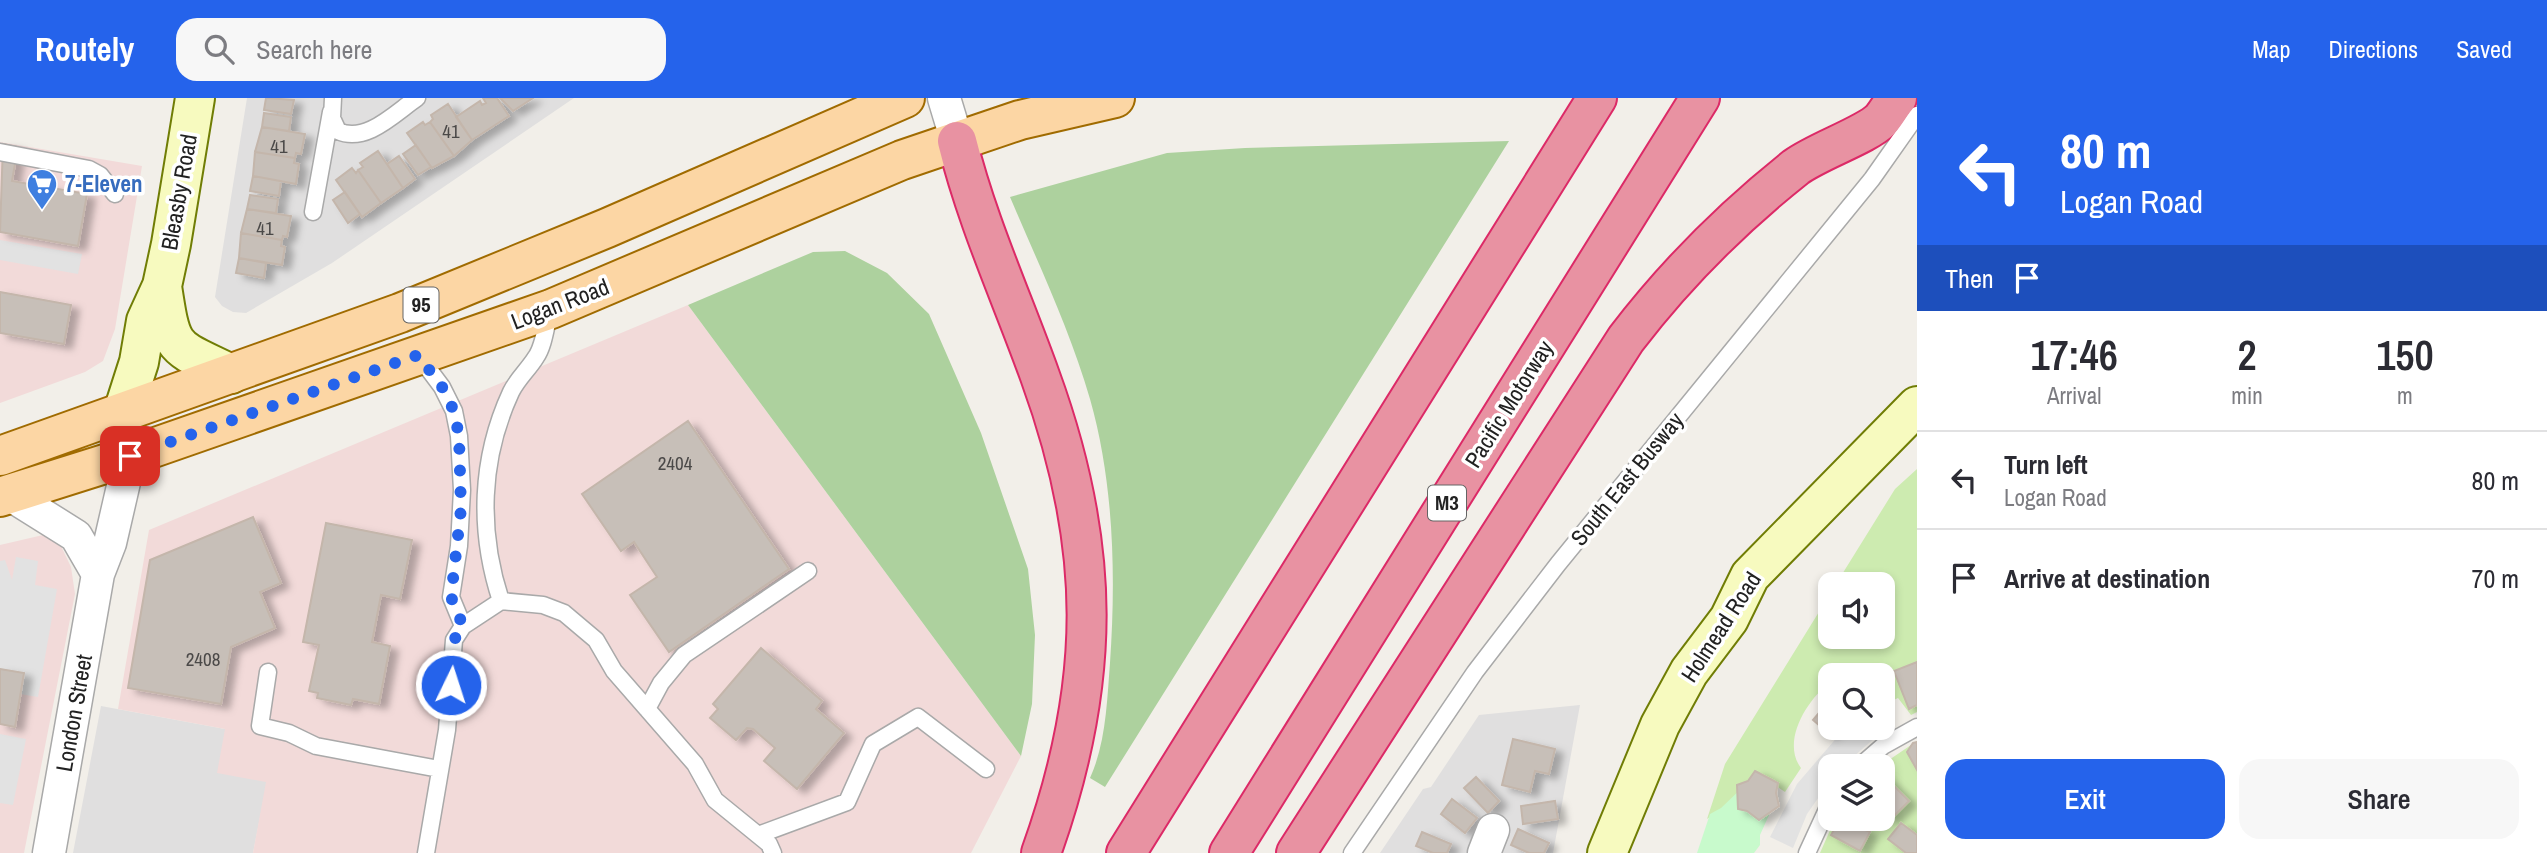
<!DOCTYPE html>
<style>
body{margin:0;font-family:"Archivo Narrow",sans-serif;background:#f7f7f7;color:#2b2b33;height:100vh;display:flex;flex-direction:column;font-size:26px;white-space:nowrap}
*{box-sizing:border-box;margin:0}
p{font-size:23px;color:#7c7c81}
.icon{flex:none;width:38px;height:38px;fill:none;stroke:currentColor;stroke-width:2;stroke-linecap:round;stroke-linejoin:round}
.map{position:relative;flex:1;overflow:hidden}
.sheet{display:flex;flex-direction:column;background:#fff;width:630px}
.sheet>*{flex:none}
.hud{background:#2563eb;color:#fff;overflow:hidden}
.fabs{position:absolute;left:1818px;top:474px;display:grid;gap:14px}
.fabs a{display:grid;place-items:center;width:77px;height:77px;border-radius:14px;background:#fff;box-shadow:0 4px 10px #0003;font-size:35px}
.pin{position:absolute;display:grid;place-items:center;width:60px;height:60px;color:#fff;margin:-30px;border-radius:14px;box-shadow:0 4px 10px #0006}
.me{position:absolute;width:77px;margin:-38px;rotate:4deg;stroke-linejoin:round;filter:drop-shadow(0 0 5px #0008)}
.turn{display:flex;align-items:center;gap:24px;height:147px;padding:0 28px;font-size:32px}
.turn .icon{width:91px;height:91px;stroke-width:2.5}
.turn b{display:block;font-size:49px;line-height:60px}
.then{display:flex;align-items:center;height:66px;padding:0 28px;background:#0003;gap:14px;font-size:26px}
.eta{display:flex;justify-content:space-evenly;align-items:center;height:119px;text-align:center}
.eta b{font-size:42px;font-weight:600;line-height:49px}
.cta{display:flex;gap:14px;margin-top:auto;padding:14px 28px}
.cta a{flex:1;height:80px;border-radius:21px;background:#2563eb;color:#fff;font-size:28px;font-weight:600;line-height:80px;text-align:center}
.cta a+a{background:#f7f7f7;color:#2b2b33}
ul{padding:0;list-style:none}
li{display:flex;align-items:center;gap:21px;height:98px;padding:0 28px;border-top:2px solid #e1e1e2}
li div{flex:1}
li b{display:block;font-size:26px}
li em{font-style:normal}
header{display:flex;align-items:center;gap:42px;box-sizing:border-box;height:98px;padding:0 35px;background:#2563eb;color:#fff}
header strong{font-size:33px}
nav{display:flex;gap:38px;margin-inline-start:auto;font-size:24px}
.search{width:490px;height:63px;background:#f7f7f7;display:flex;align-items:center;gap:18px;box-sizing:border-box;padding:0 24px;border-radius:21px;color:#7c7c81;font-size:26px}
main{display:flex;flex:1;min-height:0}
.map>svg:first-child{display:block}
.residential{fill:#e0dfdf}
.commercial{fill:#f2dad9}
.grass{fill:#cdebb0}
.forest{fill:#add19e}
.park{fill:#c8facc}
.parking{fill:#e2e2e2}
.building{fill:#c7bfb8;stroke:#c4b6ab;stroke-width:2;filter:url(#shadow)}
.lines{fill:none;stroke-linecap:round;stroke-linejoin:round}
.lane-casing{stroke:#a9a9a9;stroke-width:19}
.street-casing{stroke:#a9a9a9;stroke-width:35}
.secondary-casing{stroke:#707d05;stroke-width:42}
.primary-casing{stroke:#a06b00;stroke-width:42}
.highway-casing{stroke:#dc2a67;stroke-width:42}
.lane{stroke:#fff;stroke-width:16}
.street{stroke:#fff;stroke-width:32}
.secondary{stroke:#f7fabf;stroke-width:38}
.primary{stroke:#fcd6a4;stroke-width:38}
.highway{stroke:#e892a2;stroke-width:38}
.route{stroke:#2563eb;stroke-width:12;stroke-dasharray:0 21.6}
.labels{text-anchor:middle;stroke-width:7;stroke-linejoin:round;paint-order:stroke}
.number-label{font-size:19px;fill:#4b4948}
.shield{fill:#fff;stroke:#646464;stroke-width:2}
.shield-label{font-size:21px;font-weight:bold;fill:#222}
.shop-label{font-size:23px;font-weight:bold;fill:#366cbe;stroke:#fff;text-anchor:start}
.street-label{font-size:23px;fill:#222;stroke:#fff}
</style>
<header>
<strong>Routely</strong>
<div class="search"><svg class="icon" aria-label="search" viewBox="0 0 24 24"><circle cx="10" cy="10" r="6"/><path d="M15 15l6 6"/></svg>Search here</div>
<nav><a>Map</a><a>Directions</a><a>Saved</a></nav>
</header>
<main>
<div class="map">
<svg width="1917" height="755" viewBox="0 0 1917 755">
<defs>
<filter id="shadow"><feDropShadow dx="8" dy="4.5" stdDeviation="3.5" flood-color="#0004"/></filter>
</defs>
<rect width="100%" height="100%" fill="#f2efe9"/>
<path class="residential" d="M247 0H574L332 165 246 215 233 214 222 208 215 199Z
M1580 607 1553 755H1380L1423 691 1431 689 1479 617Z
M101 608 225 631 267 684 253 755H73Z"/>
<path class="commercial" d="M0 44 142 68 115 231 103 263 85 274 0 305Z
M688 207 1021 658 971 755H253L266 684 217 675 225 631 118 611 149 432Z
M43 437 60 446 71 469 75 496 24 755H0V447Z"/>
<path class="grass" d="M1917 371V564L1895 573 1909 610 1917 607V614L1911 617 1898 600 1883 607V578H1830V585C1807 601 1781 644 1801 670L1785 694 1755 674 1748 683 1737 687 1739 699 1707 721 1725 666 1830 496V539H1883V486H1836L1895 391Z
M1917 643V755H1820L1835 721H1883V668H1880Z"/>
<path class="forest" d="M1509 43 1105 689 1090 680C1106 645 1107 603 1110 565 1116 479 1114 385 1090 301 1070 232 1038 165 1010 99L1167 55 1245 50Z
M845 153 887 175 929 216 981 335 1028 471 1035 537 1032 606 1021 658 688 207 813 154Z"/>
<path class="park" d="M1747 685 1774 706 1760 737V747L1754 755H1697L1710 716 1721 710Z"/>
<path class="parking" d="M0 142 82 156 78 176 0 162Z
M16 459 38 463 35 487 57 491 38 599 20 596 24 575 0 571V463L5 462 12 482Z
M1883 627 1886 630 1843 668H1830V683L1807 716 1793 750 1770 739 1797 686 1845 630H1883Z
M0 636 26 641 13 707 0 705Z"/>
<path class="building" d="M266 0 294 2 291 16 264 12Z
M483 0H497L509 18 472 42 456 19 480 3 482 7 486 5Z
M500 0H533L513 13Z
M448 6 472 42 454 58 430 24 433 21 431 17Z
M264 15 291 19 289 33 262 29Z
M423 24 425 27 430 24 454 58 432 70 407 35Z
M262 29 305 36 301 56 296 55 295 60 255 54Z
M3 46 18 49 12 83 87 96 78 148 0 134Z
M416 47 431 69 418 77 403 56Z
M378 53 403 90 381 105 358 72 363 69 360 65Z
M255 54 295 60 294 65 299 66 296 86 253 78Z
M399 58 415 81 403 90 387 66Z
M352 70 356 75 358 72 381 105 362 119 336 82Z
M253 78 281 83 279 98 250 93Z
M345 94 360 116 348 125 333 102Z
M250 97 278 101 276 115 247 111Z
M247 111 291 118 287 139 283 138 282 142 241 135Z
M241 135 282 142 281 148 285 149 282 167 239 160Z
M239 160 266 165 264 180 236 175Z
M0 194 71 207 64 246 0 235Z
M688 323 789 471 669 554 630 497 657 479 634 444 621 453 582 396Z
M253 419 281 485 260 494 275 530 231 549 221 606 128 590 150 462Z
M326 425 412 442 400 501 381 497 372 544 390 548 379 606 353 601 351 607 317 600 318 595 309 593 319 547 303 544Z
M761 550 822 603 816 611 844 635 797 691 764 663 775 650 753 631 747 630 736 642 710 620 718 611 713 606Z
M1917 564V607L1909 611 1894 573Z
M0 571 24 575 15 629 0 626Z
M1830 602V630H1834L1829 636 1813 622Z
M1513 641 1555 651 1549 676 1535 673 1530 694 1502 687Z
M1917 644V672L1907 654 1913 645Z
M1755 673 1778 685 1776 695 1779 708 1759 722 1747 713 1738 711 1737 687 1748 683Z
M1883 677 1909 703 1890 722 1883 715Z
M1476 679 1499 703 1488 715 1464 690Z
M1452 701 1477 720 1465 735 1441 716Z
M1555 703 1558 721 1523 726 1521 708Z
M1840 721 1870 734 1860 753 1831 737Z
M1901 725 1917 737V755H1906L1888 741Z
M1518 731 1549 745 1544 755H1529L1511 747Z
M1422 734 1451 746 1447 755H1433L1416 748Z"/>
<g class="lines">
<g class="lane-casing">
<path id="lane" d="M333 0 332 20 338 33C366 46 395 15 417 0
M0 54 89 71 100 77 115 96
M313 114 331 14
M418 257 442 289 454 313 459 338 462 392 459 448 451 499 463 528
M501 503C478 433 480 361 511 294 518 280 528 272 536 259 544 248 546 226 550 213
M268 574 260 628 289 635 316 648 439 671
M647 611 661 585 684 557 808 473
M1860 668 1883 648 1917 629
M758 737 847 704 873 646 918 619 986 671
M426 755 447 632 454 542 463 528 501 503 543 507 564 515 596 542 614 573 695 666 715 702 769 746 773 755
M1352 755 1475 574 1558 466 1872 81 1917 17
M1807 755 1830 705"/>
</g>
<g class="street-casing">
<path id="street" d="M944 0 957 43
M9 396 76 438 98 476
M49 755 98 476 110 445 130 358
M1484 755 1493 732"/>
</g>
<g class="secondary-casing">
<path id="secondary" d="M162 188C172 255 172 247 231 276
M123 314 139 264 146 223 162 188 171 146 195 0
M1607 755 1660 627 1689 574 1729 521 1750 478 1917 308"/>
</g>
<g class="primary-casing">
<path id="primary" d="M0 358 400 215 607 130 905 0
M0 399 130 358 551 211 902 62 1020 22 1115 0"/>
</g>
<g class="highway-casing">
<path id="highway" d="M957 43C977 124 1012 200 1040 278 1102 448 1102 585 1041 755
M1126 755 1597 0
M1229 755 1700 0
M1296 755 1626 241C1675 177 1733 119 1796 69 1818 53 1866 37 1881 22 1887 15 1891 7 1897 0"/>
</g>
<use href="#lane" class="lane"/>
<use href="#street" class="street"/>
<use href="#secondary" class="secondary"/>
<use href="#primary" class="primary"/>
<use href="#highway" class="highway"/>
</g>
<g class="lines">
<path class="route" d="M130 358 418 257 442 289 454 313 459 338 461 411 451 499 463 528 454 542 451 587"/>
</g>
<defs>
<g id="supermarket-pin" transform="scale(1.575)"><path d="M0 17L-7.5 6A9.5 9.5 0 1 1 7.5 6Z" fill="#3f7fe0" stroke="#fff"/><path d="M-6-5.5h2.5l.6 2H6L4.5 2H-2.5L-4.4-4H-6ZM-1.5 3.2a1.3 1.3 0 1 0 .1 0ZM3 3.2a1.3 1.3 0 1 0 .1 0Z" fill="#fff"/></g>
</defs>
<g fill-rule="evenodd">
<use href="#supermarket-pin" x="42" y="86"/>
</g>
<g class="labels">
<g class="number-label">
<text x="451" y="40">41</text>
<text x="279" y="55">41</text>
<text x="265" y="137">41</text>
<text x="675" y="372">2404</text>
<text x="203" y="568">2408</text>
</g>
<g class="shield">
<rect x="403.5" y="189.5" width="35" height="35" rx="5"/>
<rect x="1428" y="387.5" width="38" height="35" rx="5"/>
</g>
<g class="shield-label">
<text x="421" y="214">95</text>
<text x="1447" y="412">M3</text>
</g>
<g class="shop-label">
<text x="65" y="94">7-Eleven</text>
</g>
<g class="street-label">
<text transform="translate(179 94) rotate(-80)" y="8">Bleasby Road</text>
<text transform="translate(560 206) rotate(-21)" y="8">Logan Road</text>
<text transform="translate(1509 306) rotate(-58)" y="8">Pacific Motorway</text>
<text transform="translate(1627 381) rotate(-51)" y="8">South East Busway</text>
<text transform="translate(1721 529) rotate(-57)" y="8">Holmead Road</text>
<text transform="translate(74 615) rotate(-80)" y="8">London Street</text>
</g>
</g>
</svg>
<div class="fabs">
<a><svg class="icon" aria-label="sound" viewBox="0 0 24 24"><path d="M4 9h4l5-4v14l-5-4H4zM17 9q2 3 0 6"/></svg></a>
<a><svg class="icon" aria-label="search" viewBox="0 0 24 24"><circle cx="10" cy="10" r="6"/><path d="M15 15l6 6"/></svg></a>
<a><svg class="icon" aria-label="layers" viewBox="0 0 24 24"><path d="M12 4l9 5-9 5-9-5zM3 14l9 5 9-5"/></svg></a>
</div>
<div class="pin" style="left:130px;top:358px;background:#d93025"><svg class="icon" aria-label="arrive" viewBox="0 0 24 24"><path d="M6 21V4h12l-3 4 3 4H6"/></svg></div>
<svg class="me" style="left:451px;top:587px" viewBox="-20 -20 40 40"><circle r="17" fill="#2563eb" stroke="#fff" stroke-width="3"/><path d="M0-11L8 9 0 5-8 9z" fill="#fff"/></svg>
</div>
<section class="sheet">
<div class="hud">
<div class="turn"><svg class="icon" aria-label="left" viewBox="0 0 24 24"><path d="M17 20v-9H6M10 6l-5 5 5 5"/></svg><div><b>80 m</b>Logan Road</div></div>
<div class="then">Then<svg class="icon" aria-label="arrive" viewBox="0 0 24 24"><path d="M6 21V4h12l-3 4 3 4H6"/></svg></div>
</div>
<div class="eta">
<div><b>17:46</b><p>Arrival</p></div>
<div><b>2</b><p>min</p></div>
<div><b>150</b><p>m</p></div>
</div>
<ul>
<li><svg class="icon" aria-label="left" viewBox="0 0 24 24"><path d="M17 20v-9H6M10 6l-5 5 5 5"/></svg><div><b>Turn left</b><p>Logan Road</p></div><em>80 m</em></li>
<li><svg class="icon" aria-label="arrive" viewBox="0 0 24 24"><path d="M6 21V4h12l-3 4 3 4H6"/></svg><div><b>Arrive at destination</b></div><em>70 m</em></li>
</ul>
<div class="cta"><a>Exit</a><a>Share</a></div>
</section>
</main>
